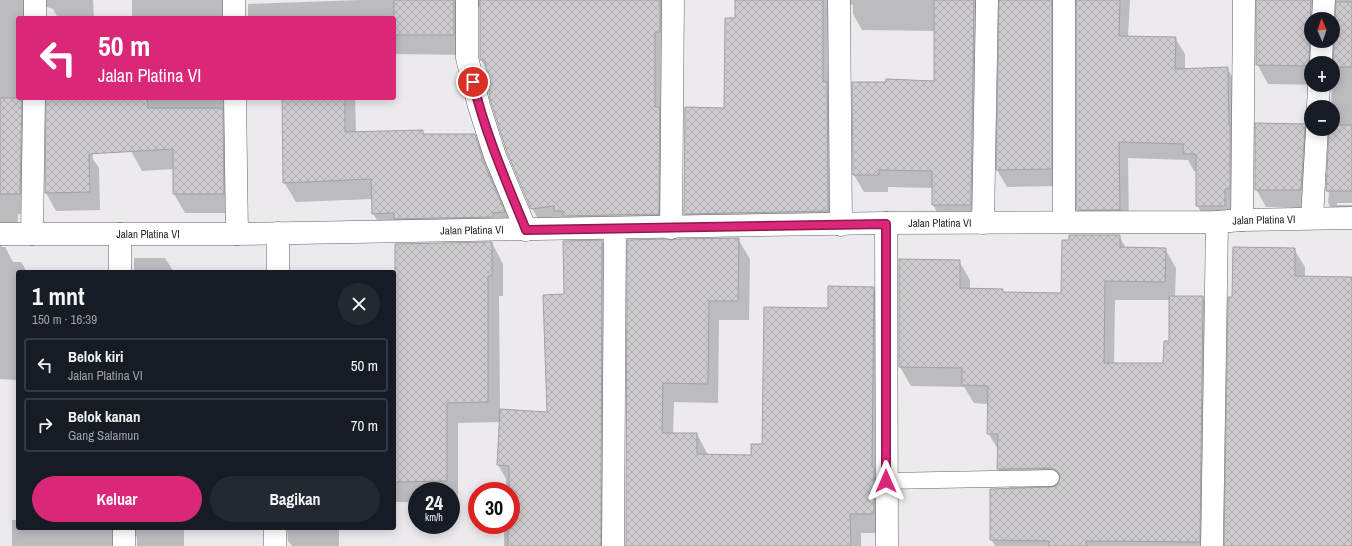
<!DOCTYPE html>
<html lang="id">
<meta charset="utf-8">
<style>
body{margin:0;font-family:"Archivo Narrow",sans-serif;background:#242831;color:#f1f3f6;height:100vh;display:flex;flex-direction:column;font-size:15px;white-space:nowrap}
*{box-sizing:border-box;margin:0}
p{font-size:13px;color:#9ea1a6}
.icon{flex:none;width:22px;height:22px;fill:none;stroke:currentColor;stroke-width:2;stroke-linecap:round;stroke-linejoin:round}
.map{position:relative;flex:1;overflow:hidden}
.details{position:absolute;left:16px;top:270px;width:380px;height:260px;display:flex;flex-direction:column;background:#171b24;border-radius:4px;box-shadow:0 2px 10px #0003}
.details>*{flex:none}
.banner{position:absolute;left:16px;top:16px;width:380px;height:84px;border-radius:4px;box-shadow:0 2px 10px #0003;background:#db2777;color:#fff;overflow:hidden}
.needle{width:26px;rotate:358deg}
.tools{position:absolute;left:1304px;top:12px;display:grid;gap:8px}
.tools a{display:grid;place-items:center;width:36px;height:36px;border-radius:50%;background:#171b24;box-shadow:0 2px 10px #0003;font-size:20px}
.speed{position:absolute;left:408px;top:482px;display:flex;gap:8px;font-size:20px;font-weight:700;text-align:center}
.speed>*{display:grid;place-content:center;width:52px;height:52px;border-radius:50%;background:#171b24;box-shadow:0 2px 10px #0003;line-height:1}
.speed small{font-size:10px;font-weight:400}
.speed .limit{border:6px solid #d22;background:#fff;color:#111}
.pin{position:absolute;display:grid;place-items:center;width:34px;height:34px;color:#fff;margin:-17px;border:2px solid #fff;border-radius:50%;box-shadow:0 1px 4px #0007}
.me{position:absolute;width:44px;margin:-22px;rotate:0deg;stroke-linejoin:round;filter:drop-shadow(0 0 3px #0008)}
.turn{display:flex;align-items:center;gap:14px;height:84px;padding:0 16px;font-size:18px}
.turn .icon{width:52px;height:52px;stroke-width:2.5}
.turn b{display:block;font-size:28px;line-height:34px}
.round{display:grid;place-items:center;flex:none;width:42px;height:42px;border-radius:21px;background:#242831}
.summary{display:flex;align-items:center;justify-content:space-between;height:68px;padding:0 16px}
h1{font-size:24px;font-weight:700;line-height:30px}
.primary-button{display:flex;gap:8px;margin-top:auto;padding:8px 16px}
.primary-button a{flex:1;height:46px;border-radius:24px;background:#db2777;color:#fff;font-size:16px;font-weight:700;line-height:46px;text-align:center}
.primary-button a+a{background:#242831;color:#f1f3f6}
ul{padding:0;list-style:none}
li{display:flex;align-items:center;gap:12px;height:54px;margin:0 8px 6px;padding:0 8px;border:2px solid #363941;border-radius:4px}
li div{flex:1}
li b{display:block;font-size:15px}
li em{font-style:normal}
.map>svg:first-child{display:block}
.shadow{fill:#0003;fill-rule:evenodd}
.building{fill:url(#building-cross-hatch);stroke:#a1a0a4}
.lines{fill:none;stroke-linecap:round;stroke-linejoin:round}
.lane-casing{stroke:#646367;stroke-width:17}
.street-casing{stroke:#646367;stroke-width:23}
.lane{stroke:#fff;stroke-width:16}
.street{stroke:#fff;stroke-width:22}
.route-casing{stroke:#8e194d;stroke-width:10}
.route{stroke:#db2777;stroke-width:7}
.labels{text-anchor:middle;stroke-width:3;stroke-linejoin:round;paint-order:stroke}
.street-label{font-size:11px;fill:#28282a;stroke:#eceaef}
</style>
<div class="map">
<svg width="1352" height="546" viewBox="0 0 1352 546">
<defs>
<pattern id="building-cross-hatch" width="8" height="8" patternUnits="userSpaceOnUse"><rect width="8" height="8" fill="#cdcbd0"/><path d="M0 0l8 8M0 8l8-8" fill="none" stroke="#b0aeb3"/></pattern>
</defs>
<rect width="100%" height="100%" fill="#eceaef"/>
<path class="shadow" d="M0 0H93L94 18H58L53 9 47 7 41 9 34 18H18V98H27L31 213 18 214 17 241 5 243 1 247H5L13 262H21L27 272H18V380L0 379Z
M132 0H233V18H132Z
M361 0H671L669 234 543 228 532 208 487 70 481 60 480 7 472 9 465 55 394 54V18H248V4Z
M736 0H1130L1128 37 1175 38 1185 54V69L1227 68 1237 85 1234 222H1207L1197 205V171H1194L1188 160 1128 158 1129 226 1087 227 1078 210V5L1074 4 1061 186 1007 187 997 170 1000 5 997 4 980 222H943L933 205V188L888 187V192H864L854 175 853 83 935 82V31L862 30 853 14V5L849 4 837 228 694 231 685 214 725 108 736 19Z
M1257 0H1352V203H1337V205H1352V223H1340L1328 203 1329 193 1327 191 1330 129H1333V107H1331L1335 40 1333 36V28L1337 7 1329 8 1322 19H1311V85H1320L1268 84 1257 64Z
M47 98H85L93 111V159L99 168 100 210 56 211 46 193Z
M131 98H235V213H185L174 194V169L142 171 131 151Z
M283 98H355L356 132 422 131 424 135H474L486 155 515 231 384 233 373 213V199L296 202 284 182Z
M1305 125 1315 143 1311 208 1266 207 1256 189Z
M1119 236 1126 248 1165 249 1176 268 1175 297H1203L1213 316 1210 546H995L991 539 1010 489 998 469 999 451 988 433V404L974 403 964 387 911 386 900 367V260L959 261 970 280V289L1002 290 1004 293 1062 294ZM1115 300H1170V342L1164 364H1114Z
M738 239 750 259 749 320H719L718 403 674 402 673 434H697L708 455 752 456 763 445 829 309 873 288 884 308 885 533H861V546H627L628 241Z
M602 241 613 261 611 546H504V525H511V491H506V479L498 465 500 422 458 423V502H451V491H417V502H394V280L492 243 503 264V296H499L500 410 548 413 565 295Z
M1294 249 1305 267V277H1352V546H1226L1233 298Z
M134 258H165L174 272H134Z
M12 520H18V528H184V546H137V537L136 536 130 538 124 546H12Z
M287 528H339V546H292L288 541Z"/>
<path class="building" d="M394 0H454V35H394Z
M480 0H660V32H655V107H660L659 214 563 216V211H554V206L531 209 507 152 490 99 485 60H480Z
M735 0H823V82H827L828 211 684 214 685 107 724 108 725 18H735Z
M934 0H974L971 205H932V171L879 170V175H853L852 82H886V79L934 81Z
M999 0H1052V169L996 170Z
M1076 0H1120L1119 36 1176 37 1175 69 1228 67 1229 123H1230V189H1225V206H1196V154H1183V144L1119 142 1120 210H1076Z
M1256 0H1311L1309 66 1256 65Z
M1336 2H1352V67H1333L1334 42 1333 26 1335 20Z
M0 98H22L20 194H0Z
M46 98H147L148 108H223L224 194H173V149L89 154 90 192 45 193Z
M282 98H345V132L423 130V134H475L483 161 505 212 493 213V217L394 219V213L372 214 371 179 283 183Z
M1255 123 1306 124 1305 128 1301 190H1255Z
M1333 125H1352V191H1326L1329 129H1333Z
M1069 235H1120V247L1166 248 1165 282 1105 281 1104 363H1163L1164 341H1169V296H1203L1200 542 1086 541V546H1049V541L990 540V489L1052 487 1056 486 1059 482 1060 477 1059 473 1056 470 1051 468 997 469 998 434H987L988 386 962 385V368L899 367V259L960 260V288L1003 289V292L1061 293 1062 240H1069Z
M739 238 738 301H709L708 384 663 383 662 433H697V454L751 455V444H762L764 307 828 308V286L874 287 872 467H874V514H850L851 546H626L627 240 666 239 671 240 677 239Z
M602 240 601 546H508V525H511V491H509V466L497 465 500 409 547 412 543 295 564 294 563 241Z
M492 242V276H488V402L447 403V481L394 482 395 369V244Z
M1233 247 1295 248V276L1352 277V546H1224L1228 297H1232Z"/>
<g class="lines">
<g class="lane-casing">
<path id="lane" d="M886 481 1051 478"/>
</g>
<g class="street-casing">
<g id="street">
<path d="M234 0V18"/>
<path d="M467 0V58L479 106 495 156 526 230"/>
<path d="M839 0 841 225"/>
<path d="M1064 0V222"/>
<path d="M35 18V0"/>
<path d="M1323 19 1324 0"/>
<path d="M1321 63 1322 41"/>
<path d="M235 98 237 234"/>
<path d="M1318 107 1319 85"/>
<path d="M1312 218 1317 129"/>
<path d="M1242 220 1244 0"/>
<path d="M886 223 887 546"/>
<path d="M983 223 987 0"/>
<path d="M671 228 673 0"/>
<path id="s1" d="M0 234H237L886 223 1217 222 1242 220 1352 218"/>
<path d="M32 234 34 98"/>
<path d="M120 234V272"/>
<path d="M278 272V233"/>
<path d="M124 528V546"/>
<path d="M275 546V528"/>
<path d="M613 546 615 229"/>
<path d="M1212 546 1217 222"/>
</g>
</g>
<use href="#lane" class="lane"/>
<use href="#street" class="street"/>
</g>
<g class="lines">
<g class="route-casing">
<path id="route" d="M473 82C485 133 506 181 526 230L886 224V481"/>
</g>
<use href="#route" class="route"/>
</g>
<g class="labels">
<g class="street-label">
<text dy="4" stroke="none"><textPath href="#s1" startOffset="1264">Jalan Platina VI</textPath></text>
<text dy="4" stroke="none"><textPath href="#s1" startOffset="940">Jalan Platina VI</textPath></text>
<text dy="4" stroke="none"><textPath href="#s1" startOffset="472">Jalan Platina VI</textPath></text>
<text dy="4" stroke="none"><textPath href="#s1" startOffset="148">Jalan Platina VI</textPath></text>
</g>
</g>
</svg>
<div class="tools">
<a><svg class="needle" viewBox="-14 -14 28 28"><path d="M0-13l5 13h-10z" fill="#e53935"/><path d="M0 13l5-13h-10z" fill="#9ea1a6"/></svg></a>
<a>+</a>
<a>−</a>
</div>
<div class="speed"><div>24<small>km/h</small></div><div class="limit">30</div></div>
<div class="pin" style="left:473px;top:82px;background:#d93025"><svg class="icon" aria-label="arrive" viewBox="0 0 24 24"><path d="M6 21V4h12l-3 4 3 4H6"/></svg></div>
<svg class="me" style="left:886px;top:481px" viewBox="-20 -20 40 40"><path d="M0-17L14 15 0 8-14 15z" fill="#db2777" stroke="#fff" stroke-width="4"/></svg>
<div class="banner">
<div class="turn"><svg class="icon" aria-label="left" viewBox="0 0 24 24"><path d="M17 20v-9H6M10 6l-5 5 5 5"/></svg><div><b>50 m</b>Jalan Platina VI</div></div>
</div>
<section class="details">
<div class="summary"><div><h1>1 mnt</h1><p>150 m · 16:39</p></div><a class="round"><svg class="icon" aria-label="close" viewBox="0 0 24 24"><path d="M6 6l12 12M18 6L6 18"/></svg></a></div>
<ul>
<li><svg class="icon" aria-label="left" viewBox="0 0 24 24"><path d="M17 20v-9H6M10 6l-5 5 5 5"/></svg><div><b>Belok kiri</b><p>Jalan Platina VI</p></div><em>50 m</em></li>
<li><svg class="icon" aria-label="right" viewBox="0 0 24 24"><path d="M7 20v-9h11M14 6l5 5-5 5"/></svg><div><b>Belok kanan</b><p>Gang Salamun</p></div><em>70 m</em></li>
</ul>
<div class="primary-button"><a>Keluar</a><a>Bagikan</a></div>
</section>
</div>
